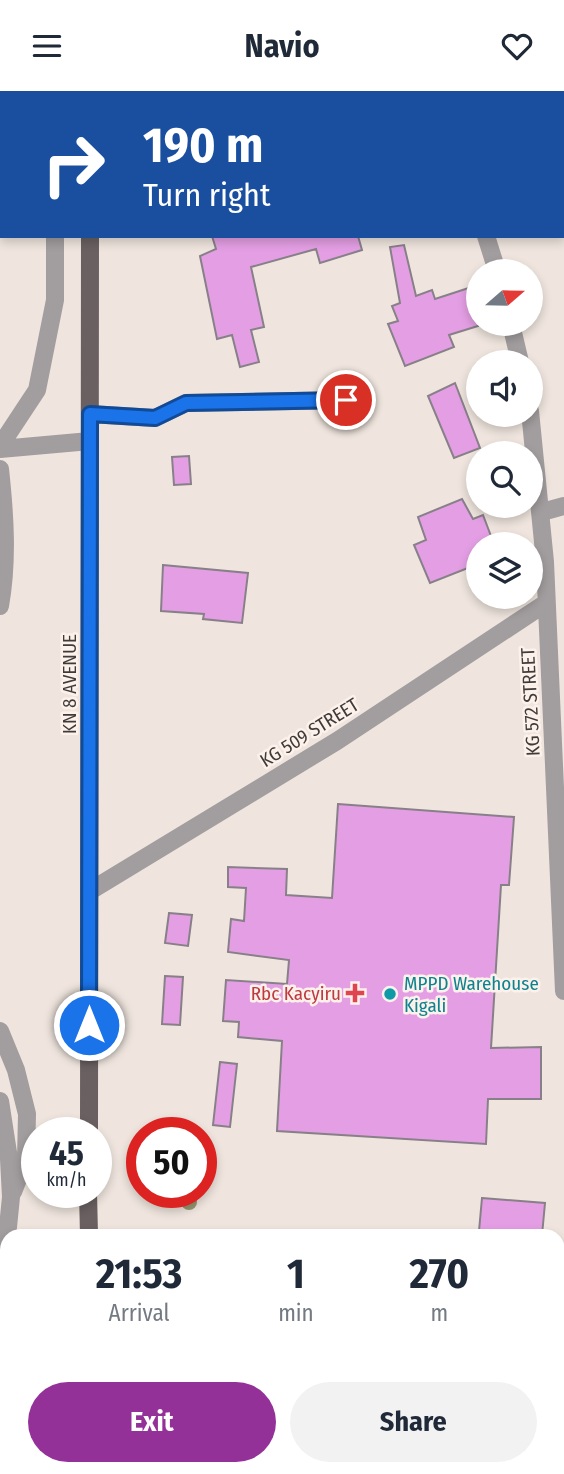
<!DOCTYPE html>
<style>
body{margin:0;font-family:"Fira Sans Condensed",sans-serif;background:#f2f2f3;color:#1f2937;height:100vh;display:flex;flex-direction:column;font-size:26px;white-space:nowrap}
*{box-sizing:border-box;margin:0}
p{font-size:23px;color:#747a83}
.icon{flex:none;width:38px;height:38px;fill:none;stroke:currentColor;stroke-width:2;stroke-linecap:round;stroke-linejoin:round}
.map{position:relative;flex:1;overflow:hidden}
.details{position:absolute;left:0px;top:1138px;width:565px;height:247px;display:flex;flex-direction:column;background:#fff;border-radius:21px 21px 0 0;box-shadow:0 4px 10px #0003}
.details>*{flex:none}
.guide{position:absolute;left:0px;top:0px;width:565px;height:147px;box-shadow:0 4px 10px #0003;background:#1a4fa0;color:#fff;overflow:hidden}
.needle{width:46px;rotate:70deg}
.controls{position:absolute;left:466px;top:168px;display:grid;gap:14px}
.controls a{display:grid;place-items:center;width:77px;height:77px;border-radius:50%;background:#fff;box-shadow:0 4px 10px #0003;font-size:35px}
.speed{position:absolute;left:21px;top:1026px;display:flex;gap:14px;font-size:35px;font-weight:700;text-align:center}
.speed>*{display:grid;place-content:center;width:91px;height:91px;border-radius:50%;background:#fff;box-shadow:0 4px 10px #0003;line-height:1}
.speed small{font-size:18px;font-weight:400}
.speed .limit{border:10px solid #d22;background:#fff;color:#111}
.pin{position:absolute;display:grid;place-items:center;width:60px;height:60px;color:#fff;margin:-30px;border:4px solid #fff;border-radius:50%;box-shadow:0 2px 7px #0007}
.me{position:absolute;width:77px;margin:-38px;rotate:0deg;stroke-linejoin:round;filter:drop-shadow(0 0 5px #0008)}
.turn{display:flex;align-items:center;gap:24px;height:147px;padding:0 28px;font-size:32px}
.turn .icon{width:91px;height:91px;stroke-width:2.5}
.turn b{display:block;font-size:49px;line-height:60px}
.eta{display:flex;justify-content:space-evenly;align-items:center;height:119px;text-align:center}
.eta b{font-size:42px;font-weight:700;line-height:49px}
.action{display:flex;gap:14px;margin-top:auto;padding:14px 28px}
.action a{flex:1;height:80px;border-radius:42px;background:#933198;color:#fff;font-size:28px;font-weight:700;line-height:80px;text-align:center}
.action a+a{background:#f2f2f3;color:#1f2937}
header{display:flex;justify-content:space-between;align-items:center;height:91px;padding:0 28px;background:#fff;font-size:32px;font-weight:700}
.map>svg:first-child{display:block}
.building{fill:#e49fe4;stroke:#888088;stroke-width:2}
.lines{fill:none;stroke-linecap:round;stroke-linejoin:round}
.minor{stroke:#a29d9e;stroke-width:18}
.major{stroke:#6a6062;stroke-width:18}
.tree{fill:#969871}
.route-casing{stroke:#114b97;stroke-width:18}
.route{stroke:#1a73e8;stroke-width:12}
.health-dot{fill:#e0444e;stroke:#fdf2eb;stroke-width:2.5}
.culture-dot{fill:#0f9aa8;stroke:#fdf2eb;stroke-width:2.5}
.labels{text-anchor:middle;stroke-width:5;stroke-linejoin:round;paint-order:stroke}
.street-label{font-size:19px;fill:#403b39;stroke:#fdf2eb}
.culture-label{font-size:19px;fill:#0d838f;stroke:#fdf2eb;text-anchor:start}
.health-label{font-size:19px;fill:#be3a42;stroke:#fdf2eb;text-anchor:end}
</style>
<header><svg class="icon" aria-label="menu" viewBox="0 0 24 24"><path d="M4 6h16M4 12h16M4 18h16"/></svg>Navio<svg class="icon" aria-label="heart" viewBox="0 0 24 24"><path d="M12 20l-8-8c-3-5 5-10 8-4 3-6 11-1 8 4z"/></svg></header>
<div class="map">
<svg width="564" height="1383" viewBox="0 0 564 1383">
<rect width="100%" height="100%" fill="#efe5de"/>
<path class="building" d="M212 145H358L362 159 320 172 316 158 251 176 264 236 251 239 259 271 240 276 232 244 217 248 200 165 216 158Z
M404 154 416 205 432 199 435 208 478 194V235L449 244 454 256 405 275 388 233 398 230 392 215 400 212 390 156Z
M455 292 480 357 454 367 428 305Z
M189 365 191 393 174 394 172 366Z
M462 408 473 428 483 424 494 453H478V473L430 492 414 454 426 449 418 426Z
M163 474 248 482 242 532 203 528 204 523 161 520Z
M338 713 514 726 509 794H501L491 957 541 956V1008H488L486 1053 277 1040 282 950 238 946 239 931 223 930 226 889 287 893 289 869 228 861 231 828 244 830 246 797 228 796V776L287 778 286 804 332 807Z
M169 822 192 824 188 855 165 852Z
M165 885 183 886 180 934 162 933Z
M220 971 237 973 230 1036 213 1034Z
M482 1107 545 1112 542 1144 479 1140Z"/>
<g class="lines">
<path class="minor" d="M57 0V2
M437 0V2
M561 0 564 2
M486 145 497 180
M511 233 520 271
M530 320 545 471 564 900
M90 323 155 327 186 312 346 309
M0 355 37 299 55 209V145
M0 358 90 350
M0 378C5 424 8 470 0 515
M542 421 564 415
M90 800 337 650 546 512
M0 940 16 979 27 1023 26 1068 13 1101
M0 1010 9 1068 11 1106 0 1216
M328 1383 329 1377
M563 1383 564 1377"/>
<path class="major" d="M91 2V0
M89 1041 90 145
M88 1101 89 1144
M91 1377V1383"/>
</g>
<circle class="tree" cx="189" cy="1111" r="8"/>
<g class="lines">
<g class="route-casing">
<path id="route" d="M89 934 90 323 155 327 186 312 346 309"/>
</g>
<use href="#route" class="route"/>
</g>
<path class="health-dot" d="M351.5 891.5h7v7h7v7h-7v7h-7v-7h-7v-7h7z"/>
<circle class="culture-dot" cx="390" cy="903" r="7"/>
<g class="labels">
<g class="street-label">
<text transform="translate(69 593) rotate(-90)" y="7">KN 8 AVENUE</text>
<text transform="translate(530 611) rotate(-93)" y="7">KG 572 STREET</text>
<text transform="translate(309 641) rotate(-32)" y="7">KG 509 STREET</text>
</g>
<g class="culture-label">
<text x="404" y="899">MPPD Warehouse<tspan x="404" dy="22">Kigali</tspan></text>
</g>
<g class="health-label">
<text x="341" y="909">Rbc Kacyiru</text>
</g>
</g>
</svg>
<div class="controls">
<a><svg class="needle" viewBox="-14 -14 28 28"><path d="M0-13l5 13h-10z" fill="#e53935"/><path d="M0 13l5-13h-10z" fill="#747a83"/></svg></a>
<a><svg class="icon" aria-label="sound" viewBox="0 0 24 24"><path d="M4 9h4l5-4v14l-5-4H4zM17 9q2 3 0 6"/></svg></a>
<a><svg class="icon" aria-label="search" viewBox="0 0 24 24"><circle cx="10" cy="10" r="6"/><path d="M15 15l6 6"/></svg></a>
<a><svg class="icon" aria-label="layers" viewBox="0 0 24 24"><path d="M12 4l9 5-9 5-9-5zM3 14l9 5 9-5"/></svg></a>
</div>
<div class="speed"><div>45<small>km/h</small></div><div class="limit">50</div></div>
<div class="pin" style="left:346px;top:309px;background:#d93025"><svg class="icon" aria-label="arrive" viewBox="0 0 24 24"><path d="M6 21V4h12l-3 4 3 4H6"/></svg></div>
<svg class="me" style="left:89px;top:934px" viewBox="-20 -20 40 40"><circle r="17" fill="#1a73e8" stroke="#fff" stroke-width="3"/><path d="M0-11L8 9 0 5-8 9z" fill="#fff"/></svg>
<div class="guide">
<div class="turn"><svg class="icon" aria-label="right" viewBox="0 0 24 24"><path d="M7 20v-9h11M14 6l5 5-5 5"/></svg><div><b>190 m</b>Turn right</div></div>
</div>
<section class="details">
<div class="eta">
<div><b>21:53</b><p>Arrival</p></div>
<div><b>1</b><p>min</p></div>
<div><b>270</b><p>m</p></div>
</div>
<div class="action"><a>Exit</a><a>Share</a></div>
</section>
</div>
